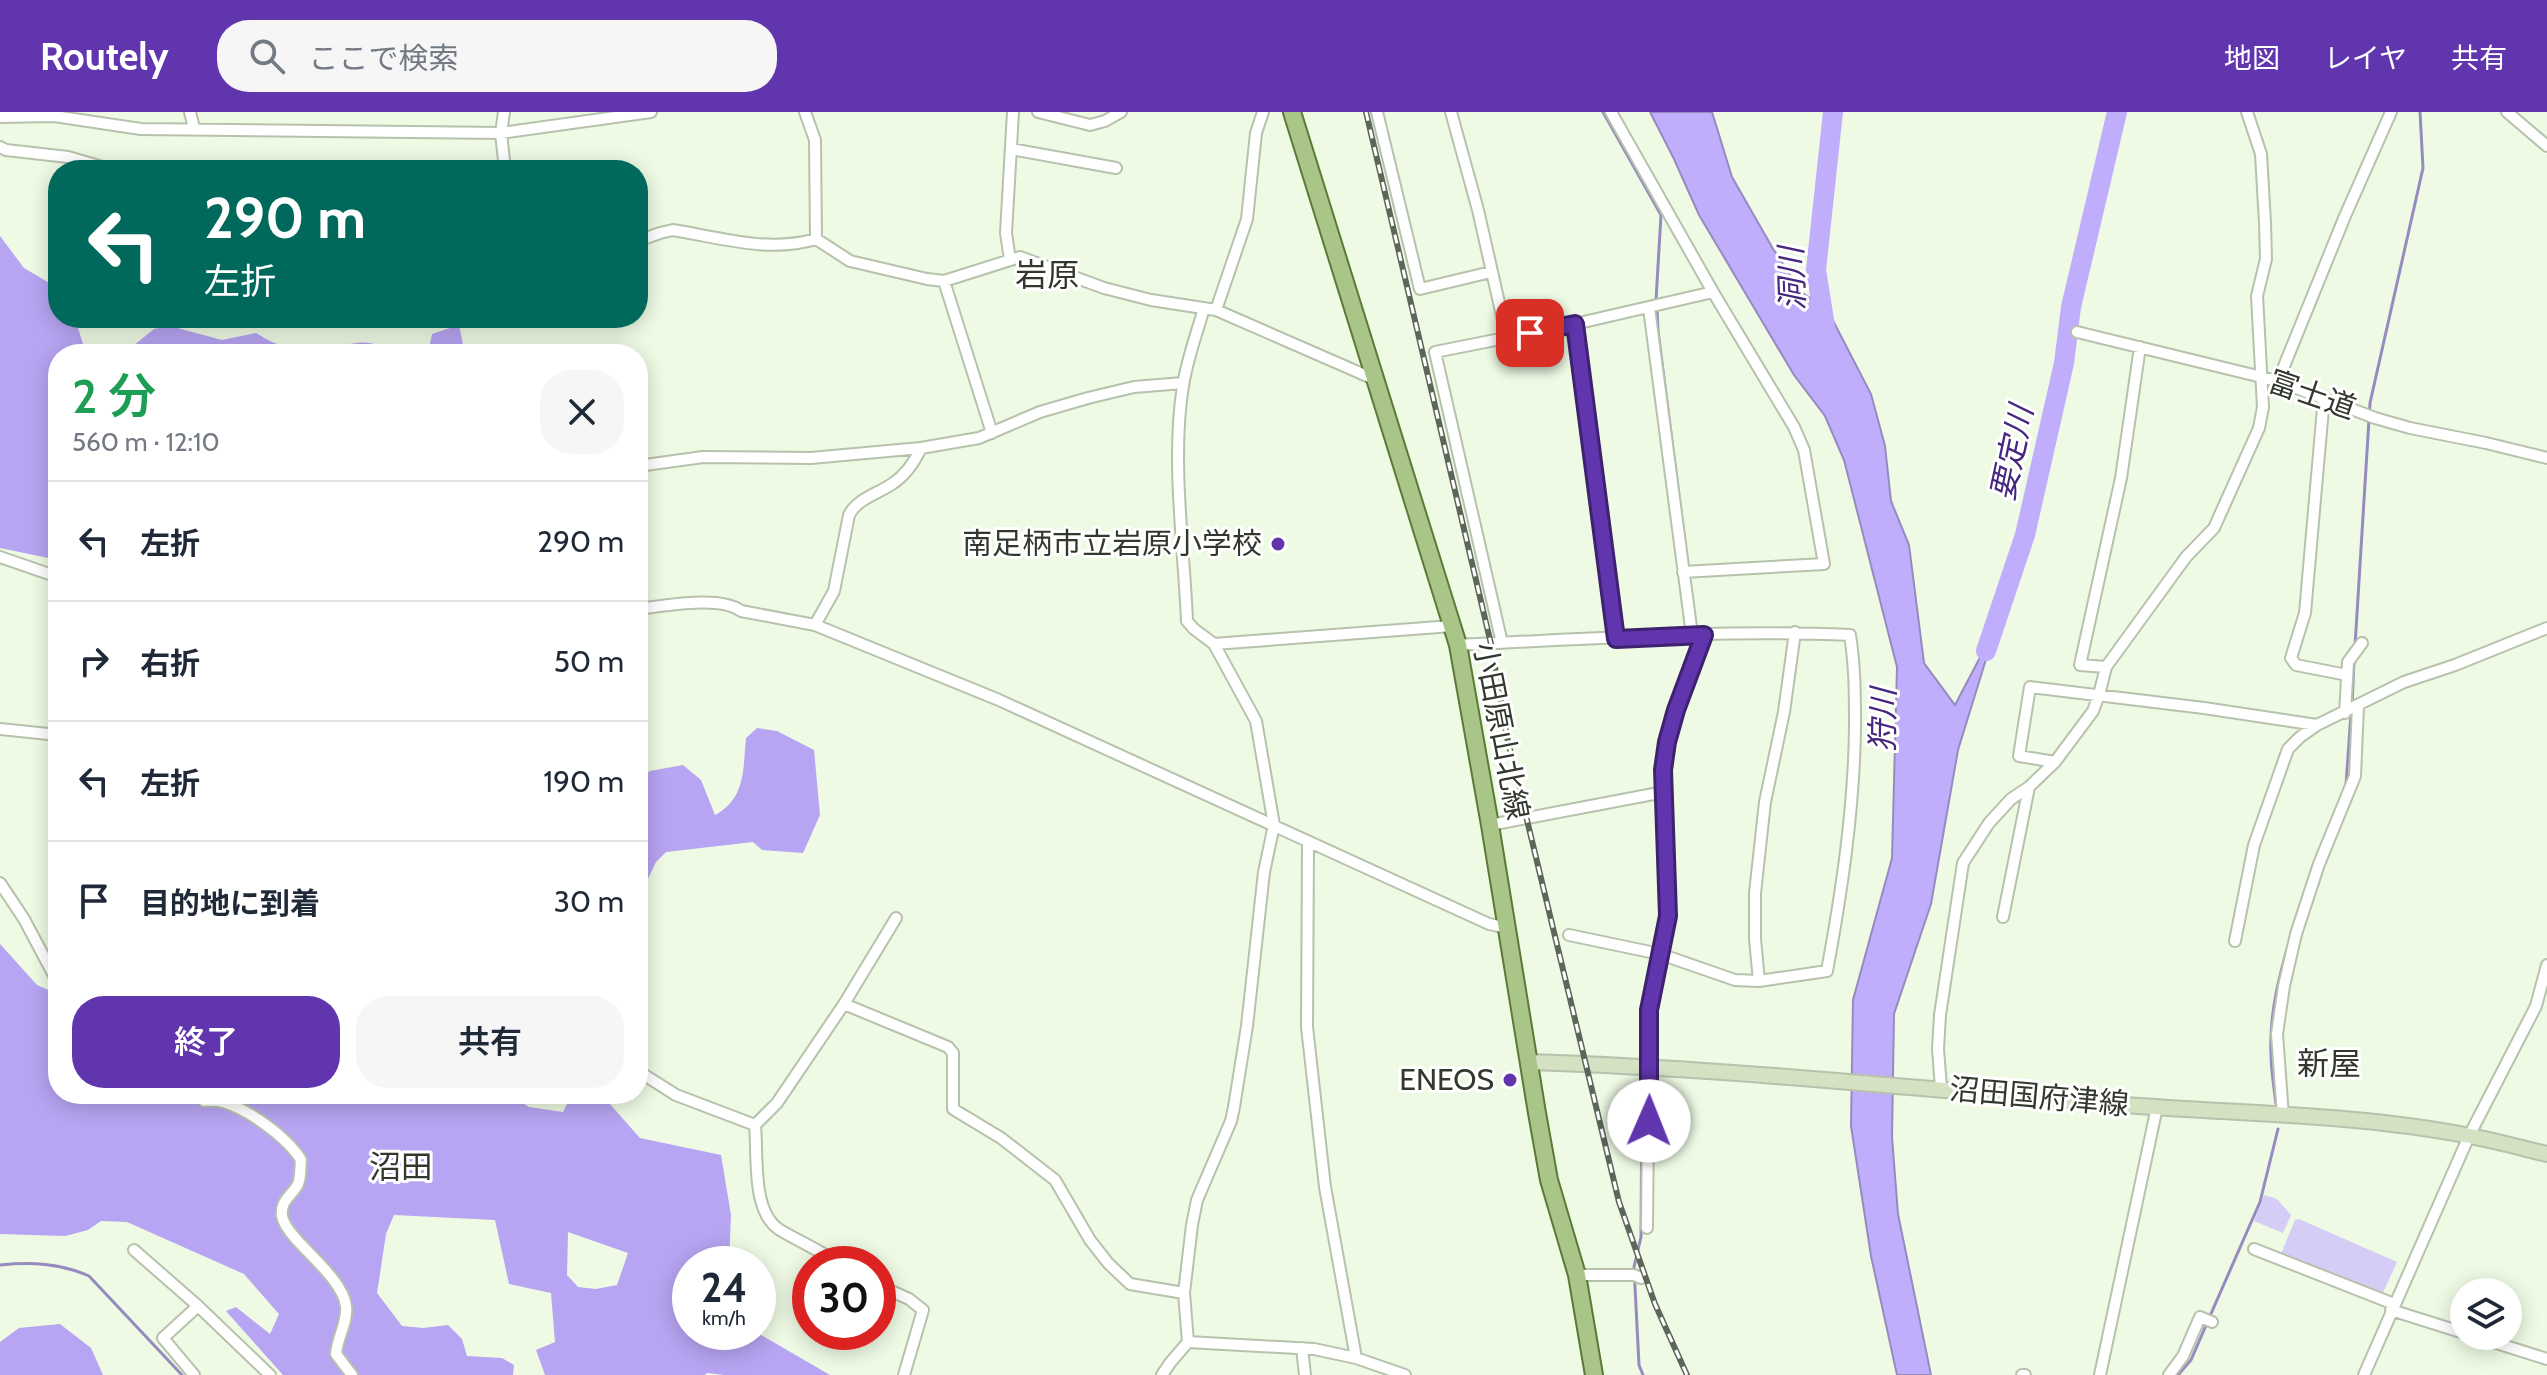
<!DOCTYPE html>
<html lang="ja">
<meta charset="utf-8">
<style>
body{margin:0;font-family:Cabin,"Noto Sans JP",sans-serif;background:#f6f6f7;color:#1f2937;height:100vh;display:flex;flex-direction:column;font-size:30px;white-space:nowrap}
*{box-sizing:border-box;margin:0}
p{font-size:26px;color:#747a83}
.icon{flex:none;width:44px;height:44px;fill:none;stroke:currentColor;stroke-width:2;stroke-linecap:round;stroke-linejoin:round}
.map{position:relative;flex:1;overflow:hidden}
.panel{position:absolute;left:48px;top:232px;width:600px;height:760px;display:flex;flex-direction:column;background:#fff;border-radius:32px;box-shadow:0 4px 20px #0003}
.panel>*{flex:none}
.guide{position:absolute;left:48px;top:48px;width:600px;height:168px;border-radius:32px;box-shadow:0 4px 20px #0003;background:#00695c;color:#fff;overflow:hidden}
.buttons{position:absolute;left:2450px;top:1166px;display:grid;gap:16px}
.buttons a{display:grid;place-items:center;width:72px;height:72px;border-radius:50%;background:#fff;box-shadow:0 4px 20px #0003;font-size:40px}
.speed{position:absolute;left:672px;top:1134px;display:flex;gap:16px;font-size:40px;font-weight:700;text-align:center}
.speed>*{display:grid;place-content:center;width:104px;height:104px;border-radius:50%;background:#fff;box-shadow:0 4px 20px #0003;line-height:1}
.speed small{font-size:20px;font-weight:400}
.speed .limit{border:12px solid #d22;background:#fff;color:#111}
.pin{position:absolute;display:grid;place-items:center;width:68px;height:68px;color:#fff;margin:-34px;border-radius:16px;box-shadow:0 4px 12px #0006}
.me{position:absolute;width:88px;margin:-44px;rotate:1deg;stroke-linejoin:round;filter:drop-shadow(0 0 6px #0008)}
.turn{display:flex;align-items:center;gap:28px;height:168px;padding:0 24px;font-size:36px}
.turn .icon{width:104px;height:104px;stroke-width:2.5}
.turn b{display:block;font-size:56px;line-height:68px}
.round{display:grid;place-items:center;flex:none;width:84px;height:84px;border-radius:32px;background:#f6f6f7}
.overview{display:flex;align-items:center;justify-content:space-between;height:136px;padding:0 24px}
h1{font-size:48px;font-weight:600;line-height:60px;color:#1e9e55}
.cta{display:flex;gap:16px;margin-top:auto;padding:16px 24px}
.cta a{flex:1;height:92px;border-radius:32px;background:#6035ad;color:#fff;font-size:32px;font-weight:600;line-height:92px;text-align:center}
.cta a+a{background:#f6f6f7;color:#1f2937}
ul{padding:0;list-style:none}
li{display:flex;align-items:center;gap:24px;height:120px;padding:0 24px;border-top:2px solid #e0e1e3}
li div{flex:1}
li b{display:block;font-size:30px}
li em{font-style:normal}
header{display:flex;align-items:center;gap:48px;box-sizing:border-box;height:112px;padding:0 40px;background:#6035ad;color:#fff}
header strong{font-size:38px}
nav{display:flex;gap:44px;margin-inline-start:auto;font-size:28px}
.search{width:560px;height:72px;background:#f6f6f7;display:flex;align-items:center;gap:20px;box-sizing:border-box;padding:0 28px;border-radius:32px;color:#747a83;font-size:30px}
.map>svg:first-child{display:block}
.green{fill:#d6cdf7}
.forest{fill:#b7a4f2;fill-rule:evenodd}
.water{fill:#c0aefc;stroke:#968bbe;stroke-width:2}
.lines{fill:none;stroke-linecap:round;stroke-linejoin:round}
.stream{stroke:#968bbe;stroke-width:3}
.river{stroke:#c0aefc;stroke-width:20}
.street-casing{stroke:#b7c2ad;stroke-width:14}
.secondary-casing{stroke:#b7c2ad;stroke-width:18}
.primary-casing{stroke:#5a7a35;stroke-width:20}
.street{stroke:#fff;stroke-width:10}
.secondary{stroke:#d4e2c3;stroke-width:14}
.primary{stroke:#a9c588;stroke-width:16}
.rail-casing{stroke:#5e6559;stroke-width:6}
.rail{stroke:#fff;stroke-width:3;stroke-dasharray:9;stroke-linecap:butt}
.route-casing{stroke:#3e2270;stroke-width:20}
.route{stroke:#6035ad;stroke-width:14}
.poi-dot{fill:#6035ad;stroke:#fff;stroke-width:3}
.labels{text-anchor:middle;stroke-width:6;stroke-linejoin:round;paint-order:stroke}
.street-label{font-size:30px;fill:#33382f;stroke:#fff}
.poi-label{font-size:30px;fill:#33382f;stroke:#fff;text-anchor:end}
.neighbourhood-label{font-size:32px;fill:#33382f;stroke:#fff}
.water-label{font-size:32px;font-style:italic;fill:#46277f;stroke:#fff}
</style>
<header>
<strong>Routely</strong>
<div class="search"><svg class="icon" aria-label="search" viewBox="0 0 24 24"><circle cx="10" cy="10" r="6"/><path d="M15 15l6 6"/></svg>ここで検索</div>
<nav><a>地図</a><a>レイヤ</a><a>共有</a></nav>
</header>
<div class="map">
<svg width="2547" height="1263" viewBox="0 0 2547 1263">
<rect width="100%" height="100%" fill="#eefae4"/>
<path class="green" d="M2264 1083 2277 1087 2291 1103 2283 1121 2254 1109Z
M2299 1107 2397 1150 2382 1183 2281 1142 2295 1108Z"/>
<path class="forest" d="M0 124 24 156 58 176V206H75L83 232 100 242H58V448L0 436Z
M459 213 465 242H428L432 222Z
M170 214 222 228 256 221C277 234 290 238 315 238 339 239 369 218 386 242H123L154 217Z
M757 616 777 619 814 638 820 703 803 741 762 738 753 730 666 740 656 750 644 775 638 776V667L650 659 683 653 701 668 715 703C746 687 743 656 746 626Z
M0 832 37 873 55 881 58 880V982H510L529 995 563 1000 572 982H601L640 1026 721 1043 731 1103 729 1152H690V1220H756L830 1263H724L707 1261 705 1263H545L536 1238 555 1230 551 1181 509 1172 495 1108 394 1103 386 1122 377 1181 402 1214 423 1216 448 1213 462 1227 467 1244 502 1246 514 1253 513 1263H283L226 1199 236 1195 270 1222 279 1202 244 1162 127 1110 101 1109 88 1118 65 1124 0 1122ZM568 1120 628 1141 617 1173 596 1177 578 1175 567 1163Z
M60 1212 91 1236 103 1263H0V1230L19 1216Z"/>
<path class="water" d="M1650 0H1712L1732 65 1772 135 1801 180 1827 197 1871 282 1885 334 1891 389 1909 433 1924 551 1955 593 1996 515 1958 638 1931 792 1894 902 1892 1025 1898 1102 1931 1263H1897L1871 1144 1851 1014 1853 888 1892 746 1897 555 1844 348 1825 304 1794 263 1699 103 1674 47Z"/>
<g class="lines">
<path class="stream" d="M1603 0 1661 103 1656 188
M1657 196 1658 219 1696 518
M2355 534 2370 291 2423 56 2420 0
M1685 560 1695 525
M2352 594 2354 549
M2346 673 2351 601
M2293 815 2313 754
M1642 950 1644 895 1662 799 1657 671 1661 636
M1642 962 1641 1125 1634 1155 1639 1253 1643 1263
M2276 992C2274 975 2271 958 2271 942 2269 901 2280 861 2291 823
M0 1153C31 1150 60 1151 89 1164L182 1263
M2210 1204 2260 1090 2278 1017
M2178 1263 2191 1248 2207 1211"/>
<path class="river" d="M1826 220 1816 158 1833 0
M1986 539 2025 423 2064 251 2071 195 2117 0"/>
<g class="street-casing">
<path id="street" d="M190 0 194 16
M504 0 501 21 505 58
M805 0 815 28 816 127
M1038 0 1090 13 1105 9 1121 0
M1377 0 1420 177 1491 160
M1451 0 1478 98 1507 226
M1611 0 1713 180 1794 315 1804 338 1824 452 1683 460
M2507 0 2547 34
M0 5 54 4 141 17 501 21 651 0
M0 35 6 38 68 45 113 58
M1011 37 1116 56
M638 129 660 121 673 118C721 126 769 141 816 127L850 149 927 167 944 169 1020 145 1104 176 1151 188 1216 198 1374 267
M1010 148 1006 121 1013 0
M944 169 992 321
M1649 196 1692 523
M1216 198 1247 107 1256 21 1263 0
M1575 212 1616 527
M2077 220 2278 269 2375 306 2410 316 2486 331 2547 346
M2278 269 2345 104 2391 0
M2324 285 2305 501 2291 546 2296 553 2347 563
M638 354 703 345 811 346 921 336 979 326 1040 300 1088 286 1134 275 1183 271
M0 445 58 465
M638 497C664 494 720 483 741 499L815 513 999 588 1489 812 1508 816
M815 513 834 479 849 403C857 387 877 382 892 372 906 363 914 351 921 336
M1502 531 1435 240 1575 212 1713 180
M1214 532 1452 514
M1458 533C1588 527 1719 517 1850 523 1855 554 1855 583 1855 615 1854 697 1842 778 1827 859L1759 869 1755 827V781L1765 690 1784 600 1795 520
M2106 555 2080 553 2121 366 2140 235
M2345 601 2348 550 2362 531
M0 617 58 623
M2055 650 2019 644 2030 575 2204 596 2317 613
M1490 713 1664 680
M1308 730 1307 915 1325 1075 1356 1246
M0 771 24 807 58 871
M2003 805 2029 675
M1569 823 1660 842 1735 868 1759 869
M2235 829 2254 733 2288 637 2300 625 2317 613 2404 570 2455 553 2547 516
M638 848H639
M844 892 896 806
M638 959 676 983 755 1013
M1941 976 1938 937 1940 903 1963 751 1989 711 2011 687 2029 675 2055 650 2093 599 2099 583 2106 555 2186 445 2214 416 2259 316 2263 295 2257 184 2266 147 2265 111 2261 42 2247 0
M199 982 204 989C210 989 217 988 223 990 248 997 288 1026 301 1048 300 1056 301 1065 298 1072 292 1084 280 1088 282 1104 286 1128 342 1162 346 1194 348 1210 337 1226 336 1242L352 1263
M2283 1004 2277 922 2284 874 2296 822 2319 752 2355 664 2358 594
M1647 1116 1649 898 1668 804 1663 658 1667 630 1676 598 1704 523
M2254 1137 2394 1192
M134 1138 198 1194 270 1263
M839 1152C820 1138 800 1130 780 1118 751 1100 758 1043 755 1013L777 991 844 892 948 935 953 941V997L1001 1026 1055 1068 1090 1128 1108 1151 1130 1172 1184 1181
M1577 1163H1634L1641 1166
M878 1173 909 1187 923 1198 904 1263
M2391 1198 2464 1221
M2474 1224 2547 1247
M1188 1230 1314 1237 1356 1246 1405 1263
M1302 1236 1305 1263
M194 1263 163 1226 198 1194
M1162 1263 1170 1251 1188 1230 1184 1181 1192 1113 1197 1088 1231 1009 1234 995 1247 914 1264 760 1274 713 1256 609 1214 532 1194 517 1187 509C1184 436 1171 346 1183 274 1187 247 1197 221 1204 196
M2022 1263H2025
M2100 1263 2157 995
M2169 1263 2183 1244 2200 1205 2212 1210
M2364 1263 2469 1024 2536 894 2547 853"/>
</g>
<g class="secondary-casing">
<path id="secondary" d="M1528 950C1728 956 1927 978 2126 993 2241 1002 2358 1002 2470 1024 2496 1029 2522 1036 2547 1042"/>
</g>
<g class="primary-casing">
<path id="primary" d="M1292 0 1458 533 1490 713 1537 1001 1549 1068 1577 1163 1594 1263"/>
</g>
<use href="#street" class="street"/>
<use href="#secondary" class="secondary"/>
<use href="#primary" class="primary"/>
<g class="rail-casing">
<path id="rail" d="M1366 0 1491 532 1507 625 1619 1090 1655 1192 1687 1263"/>
</g>
<use href="#rail" class="rail"/>
</g>
<g class="lines">
<g class="route-casing">
<path id="route" d="M1530 221 1575 212 1616 527 1704 523 1676 598 1667 630 1663 658 1668 804 1649 898V1009"/>
</g>
<use href="#route" class="route"/>
</g>
<g class="poi-dot">
<circle cx="1278" cy="432" r="8"/>
<circle cx="1510" cy="968" r="8"/>
</g>
<g class="labels">
<g class="street-label">
<text transform="translate(2312 283) rotate(19)" y="10">富士道</text>
<text transform="translate(1501 619) rotate(79)" y="10">小田原山北線</text>
<text transform="translate(2039 985) rotate(5)" y="10">沼田国府津線</text>
</g>
<g class="poi-label">
<text x="1262" y="442">南足柄市立岩原小学校</text>
<text x="1494" y="978">ENEOS</text>
</g>
<g class="neighbourhood-label">
<text x="1047" y="174">岩原</text>
<text x="2329" y="963">新屋</text>
<text x="401" y="1066">沼田</text>
</g>
<g class="water-label">
<text transform="translate(1792 167) rotate(-92)" y="11">洞川</text>
<text transform="translate(2012 341) rotate(-78)" y="11">要定川</text>
<text transform="translate(1883 608) rotate(-89)" y="11">狩川</text>
</g>
</g>
</svg>
<div class="buttons">
<a><svg class="icon" aria-label="layers" viewBox="0 0 24 24"><path d="M12 4l9 5-9 5-9-5zM3 14l9 5 9-5"/></svg></a>
</div>
<div class="speed"><div>24<small>km/h</small></div><div class="limit">30</div></div>
<div class="pin" style="left:1530px;top:221px;background:#d93025"><svg class="icon" aria-label="arrive" viewBox="0 0 24 24"><path d="M6 21V4h12l-3 4 3 4H6"/></svg></div>
<svg class="me" style="left:1649px;top:1009px" viewBox="-20 -20 40 40"><circle r="19" fill="#fff"/><path d="M0-13L10 11 0 6-10 11z" fill="#6035ad"/></svg>
<div class="guide">
<div class="turn"><svg class="icon" aria-label="left" viewBox="0 0 24 24"><path d="M17 20v-9H6M10 6l-5 5 5 5"/></svg><div><b>290 m</b>左折</div></div>
</div>
<section class="panel">
<div class="overview"><div><h1>2 分</h1><p>560 m · 12:10</p></div><a class="round"><svg class="icon" aria-label="close" viewBox="0 0 24 24"><path d="M6 6l12 12M18 6L6 18"/></svg></a></div>
<ul>
<li><svg class="icon" aria-label="left" viewBox="0 0 24 24"><path d="M17 20v-9H6M10 6l-5 5 5 5"/></svg><div><b>左折</b></div><em>290 m</em></li>
<li><svg class="icon" aria-label="right" viewBox="0 0 24 24"><path d="M7 20v-9h11M14 6l5 5-5 5"/></svg><div><b>右折</b></div><em>50 m</em></li>
<li><svg class="icon" aria-label="left" viewBox="0 0 24 24"><path d="M17 20v-9H6M10 6l-5 5 5 5"/></svg><div><b>左折</b></div><em>190 m</em></li>
<li><svg class="icon" aria-label="arrive" viewBox="0 0 24 24"><path d="M6 21V4h12l-3 4 3 4H6"/></svg><div><b>目的地に到着</b></div><em>30 m</em></li>
</ul>
<div class="cta"><a>終了</a><a>共有</a></div>
</section>
</div>
